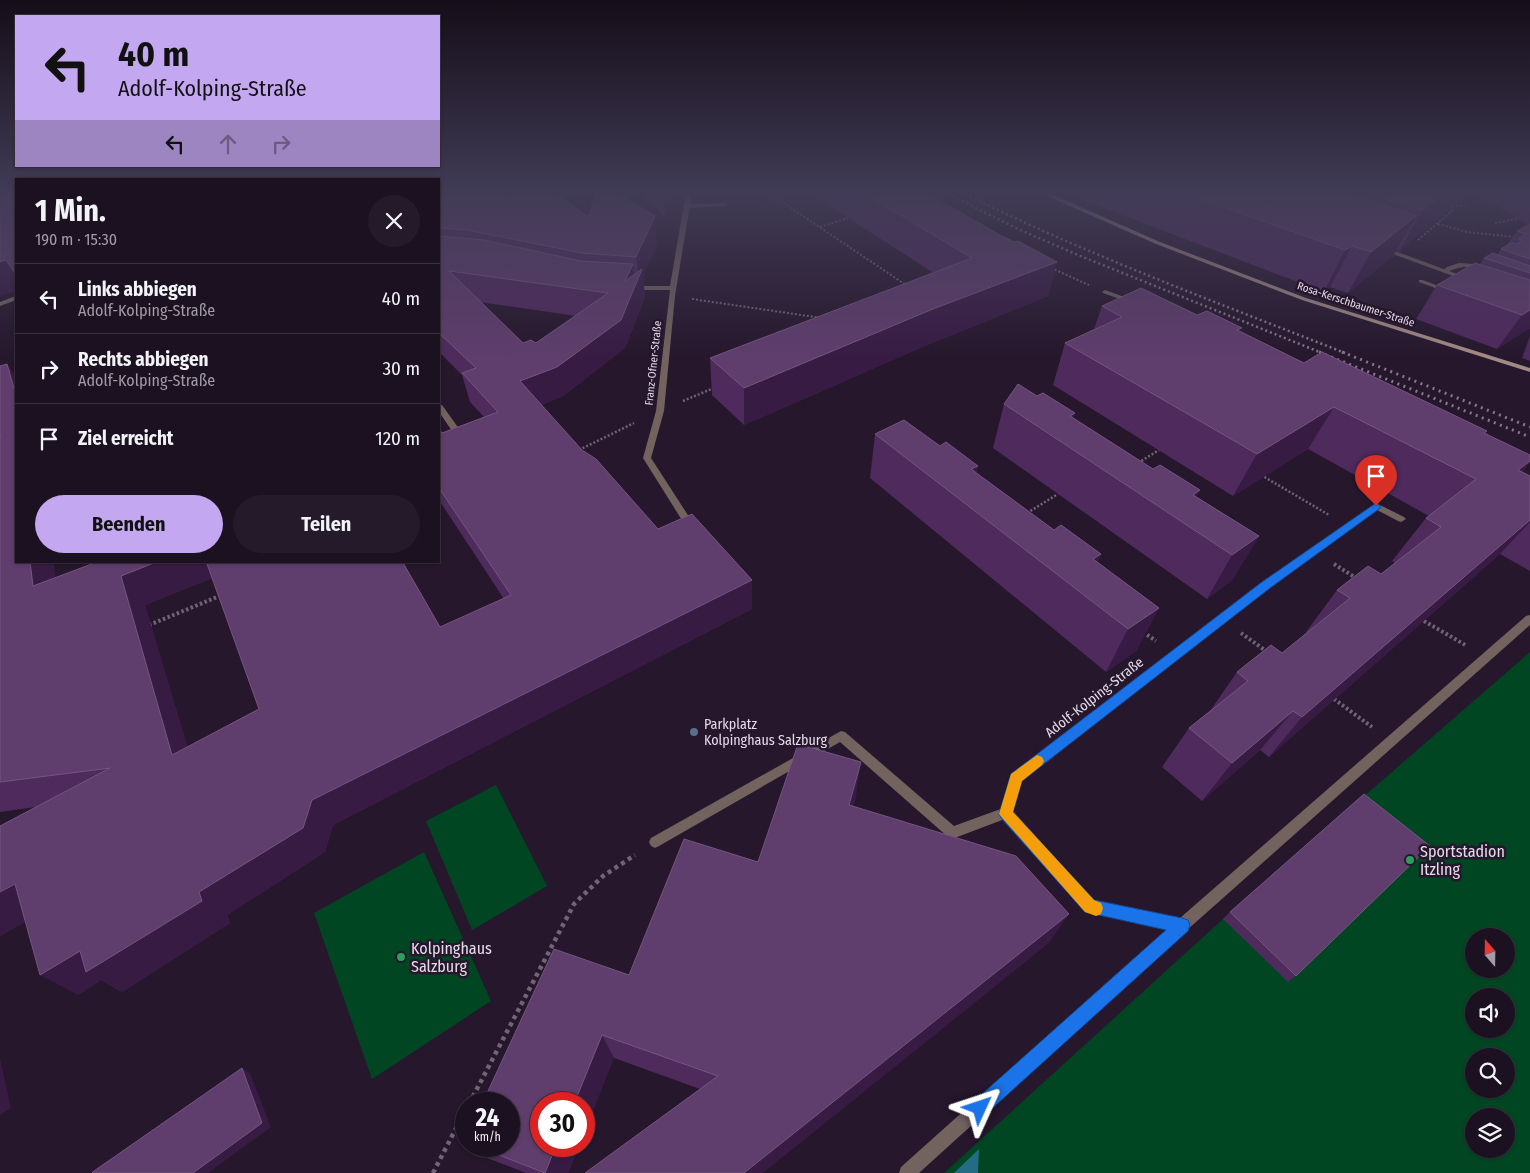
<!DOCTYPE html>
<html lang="de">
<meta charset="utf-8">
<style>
body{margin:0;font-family:"Fira Sans Condensed",sans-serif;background:#251a2a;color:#f1f3f6;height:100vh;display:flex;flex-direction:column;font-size:19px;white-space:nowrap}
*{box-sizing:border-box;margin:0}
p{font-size:16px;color:#a09da5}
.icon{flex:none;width:28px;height:28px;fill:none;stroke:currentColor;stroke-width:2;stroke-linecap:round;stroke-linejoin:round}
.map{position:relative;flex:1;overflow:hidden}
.details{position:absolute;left:15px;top:178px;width:425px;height:385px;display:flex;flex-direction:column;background:#1c1121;border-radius:0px;box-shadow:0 1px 4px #0004,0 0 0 1px #3a313f}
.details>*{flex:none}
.top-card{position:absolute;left:15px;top:15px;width:425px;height:152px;border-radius:0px;box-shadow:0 1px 4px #0004,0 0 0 1px #3a313f;background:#c4a7f1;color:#111;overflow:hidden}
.needle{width:32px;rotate:340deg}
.controls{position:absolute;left:1465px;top:928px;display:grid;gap:10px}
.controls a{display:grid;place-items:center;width:50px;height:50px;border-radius:50%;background:#1c1121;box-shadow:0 1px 4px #0004,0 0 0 1px #3a313f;font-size:25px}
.speed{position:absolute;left:455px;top:1092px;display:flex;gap:10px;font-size:25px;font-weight:700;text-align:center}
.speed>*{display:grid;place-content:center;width:65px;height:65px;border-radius:50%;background:#1c1121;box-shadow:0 1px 4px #0004,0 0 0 1px #3a313f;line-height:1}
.speed small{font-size:12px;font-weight:400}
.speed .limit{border:8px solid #d22;background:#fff;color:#111}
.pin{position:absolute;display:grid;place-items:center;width:42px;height:42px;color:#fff;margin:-51px -21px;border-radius:50% 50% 50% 0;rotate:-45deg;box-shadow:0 0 5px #0007}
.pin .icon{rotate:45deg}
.me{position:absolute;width:55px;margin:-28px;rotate:48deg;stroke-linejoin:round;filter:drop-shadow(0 0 4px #0008)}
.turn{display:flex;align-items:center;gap:18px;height:105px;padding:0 20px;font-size:22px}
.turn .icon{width:65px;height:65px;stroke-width:2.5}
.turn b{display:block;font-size:35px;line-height:42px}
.lanes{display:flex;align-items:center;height:48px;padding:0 20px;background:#0003;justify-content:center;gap:25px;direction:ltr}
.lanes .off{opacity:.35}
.round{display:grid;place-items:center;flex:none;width:52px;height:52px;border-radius:26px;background:#251a2a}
.head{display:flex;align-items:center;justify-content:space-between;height:85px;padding:0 20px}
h1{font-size:30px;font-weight:700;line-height:38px}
.action{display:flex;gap:10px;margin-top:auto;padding:10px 20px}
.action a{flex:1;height:58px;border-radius:30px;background:#c4a7f1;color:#111;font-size:20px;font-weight:700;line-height:58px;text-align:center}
.action a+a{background:#251a2a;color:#f1f3f6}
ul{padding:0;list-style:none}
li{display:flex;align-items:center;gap:15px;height:70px;padding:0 20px;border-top:1px solid #3a313f}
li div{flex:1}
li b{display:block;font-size:19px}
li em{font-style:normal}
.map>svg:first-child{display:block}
.green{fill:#004623;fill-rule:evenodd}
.water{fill:#236c84}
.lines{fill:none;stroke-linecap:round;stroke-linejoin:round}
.path-far3{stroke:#716476;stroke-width:2;stroke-dasharray:2 2;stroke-linecap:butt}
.path-far2{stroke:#716476;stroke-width:2.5;stroke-dasharray:2 2;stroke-linecap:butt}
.path-far1{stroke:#716476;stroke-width:4;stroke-dasharray:2.5 2.5;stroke-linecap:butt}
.path{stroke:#716476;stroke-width:4.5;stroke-dasharray:4 4;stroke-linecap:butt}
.service{fill:#72635f;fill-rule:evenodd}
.minor{fill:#72635f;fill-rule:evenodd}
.secondary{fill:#a28a84;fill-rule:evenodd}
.rail-far1{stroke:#847889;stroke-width:2.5;stroke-dasharray:2 3;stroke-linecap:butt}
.rail{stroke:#847889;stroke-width:3;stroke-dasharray:2 4.5;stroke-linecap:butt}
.wall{fill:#4e2a5d;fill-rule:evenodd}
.shaded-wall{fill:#371b43}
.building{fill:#5f3d6c;stroke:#74567f;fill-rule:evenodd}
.route{fill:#1a73e8;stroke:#114b97}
.slow{fill:#f59e0b}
.service-dot{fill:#5c6f8a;stroke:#26172c;stroke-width:2}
.leisure-dot{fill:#2e9e5b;stroke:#26172c;stroke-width:2}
.labels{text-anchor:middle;stroke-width:5;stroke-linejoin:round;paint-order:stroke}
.far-street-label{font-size:11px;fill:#e5dbe9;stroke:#26172c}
.street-label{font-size:14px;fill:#e5dbe9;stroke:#26172c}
.poi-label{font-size:14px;fill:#e5dbe9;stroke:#26172c;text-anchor:start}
.near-poi-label{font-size:16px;fill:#e5dbe9;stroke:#26172c;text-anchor:start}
</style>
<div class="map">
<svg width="1530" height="1173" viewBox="0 0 1530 1173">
<rect width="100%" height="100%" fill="#26172c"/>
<path class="green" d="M1530 652V1173H944L1223 919ZM1474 936H1506V969H1474ZM1474 996H1506V1029H1474ZM1474 1056H1506V1089H1474ZM1474 1116H1506V1149H1474Z
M496 785 547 886 472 930 426 821Z
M424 852 491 1001 372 1079 314 913Z"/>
<path class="water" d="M979 1149 978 1173H954Z"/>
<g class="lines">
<path class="path-far3" d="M767 192 906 285
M1466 192 1484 197
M1452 207 1465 205
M1495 223 1517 219 1520 215
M1438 224 1467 232 1515 237
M820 227 848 218
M1418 240 1453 210 1450 206
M1051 268 1089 285
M692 299 822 318"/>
<path class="path-far2" d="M683 401 714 388
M579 450 634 423
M1138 463 1159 450
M1261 475 1329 515
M1027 513 1058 494"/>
<path class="path-far1" d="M1334 564 1356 578
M1424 621 1467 646
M149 625 222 595
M1143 632 1156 641
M1241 633 1266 651
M1334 699 1372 727"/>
<path class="path" d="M469 1104 574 904 603 876 635 855
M433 1173 466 1109"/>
<path class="service" d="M724 203 726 204V206L687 208 684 206 687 204Z
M1459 263 1473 264 1486 269 1483 271C1465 265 1462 266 1445 273L1442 271 1447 267Z
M1419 280H1423L1451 291 1446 292 1419 282Z
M841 731 845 732 954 826 1006 807 1010 809 1012 813 1010 817 952 839 948 837 840 742 659 846 655 848 651 846 649 842 651 838Z"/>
<path class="minor" d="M686 192H692L675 296 664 411 651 458 693 523 688 526 685 525 643 458 656 411 670 290H631L628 288 631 286H670Z
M1384 247 1468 278 1469 279 1464 280 1382 250V248Z
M1105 290 1135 301 1136 302 1131 303 1103 293 1102 292Z
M16 296V300L0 306V302Z
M439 405H442L465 437V441H459L439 412Z
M1376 503 1404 517 1406 519 1401 522 1398 521 1377 510 1270 588 1021 781 1013 811 1094 901 1180 918 1526 616 1530 615V625L1187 930 919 1173H899L901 1167 1167 929 1085 912 1002 817 1000 813 1012 774 1262 582Z"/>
<path class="secondary" d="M1038 192H1047L1160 242 1306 298 1530 368V372L1302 300 1156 244Z"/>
<path class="rail-far1" d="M944 192 1018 229 1078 255 1322 353
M961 192C1085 254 1216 302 1345 353"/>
<path class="rail" d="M1319 352 1530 437
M1342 352 1530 427"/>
</g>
<path class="wall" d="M439 192 588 217 657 243 643 276 645 297 625 348 563 396 541 405 582 450 658 529 752 609 333 825 325 852 227 915 230 923 122 992 101 980 78 995 25 922 0 936V826L36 807 0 812V438H1L0 366 16 561H53L55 578 402 561 440 627 504 599 439 500V428L442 433 484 417 470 402 462 375 439 352ZM480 302 576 316 536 343H523ZM212 578 259 709 187 747 145 605Z
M638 192H670L665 217Z
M807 192H924L1000 235 1057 262 1048 296 927 345 744 425 712 395 710 358 934 273Z
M1062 192H1469L1467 195 1399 251 1397 250 1393 256 1348 293 1330 287 1324 292Z
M1475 192H1530V328L1497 349 1416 319 1437 285 1480 264 1484 258 1497 255 1501 249 1507 245 1517 231 1528 225Z
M1102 306 1197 315 1240 331 1304 363 1485 433 1530 462 1522 472 1530 476V571L1500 554 1269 757 1260 750 1202 801 1162 767 1189 728 1210 711 1237 672 1282 653 1307 633 1306 632 1337 590 1381 574 1395 563 1392 561 1426 518 1429 516 1308 449 1233 496 1053 385 1065 343 1094 329Z
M1530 336V361L1522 358Z
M1037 396 1075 413 1073 419 1259 536 1232 580 1207 599 993 448 1004 404Z
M875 434 940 446 978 466 976 473 1054 530 1101 554 1097 563 1159 608 1136 651 1106 672 870 478Z
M856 797 853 806 1049 943 700 1089 614 1058 541 1146H579L568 1173H526L487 1158 471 1146H509L629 975 758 862Z
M1230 912 1296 976 1288 982 1223 919Z"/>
<path class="shaded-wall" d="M663 192H670L665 217 663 193Z
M1445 192H1469L1467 195 1399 251 1423 210Z
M655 216 657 243 643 276 645 297 625 348 563 396 527 410 520 381 625 281 633 264 635 285 639 277 636 257Z
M1416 216 1393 256 1348 293 1371 252Z
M1352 246 1330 287 1324 292 1345 250Z
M6 260 16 276V291L0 296V262Z
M1057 262 1048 296 927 345 744 425V388L933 309Z
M1530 310V328L1497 349 1522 315Z
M7 364 16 376V395Z
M1334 407 1308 449 1233 496 1257 454Z
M1075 413 1065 444 1070 416Z
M1530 461V462L1497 500 1518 470Z
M978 466 968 506 971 469Z
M1200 490 1183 522 1193 495Z
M1530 520V522L1500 554 1269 757 1302 717Z
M1259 536 1232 580 1207 599 1232 555Z
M1101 554 1084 595 1093 559Z
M30 561H53L61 615 33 586Z
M159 561H214L219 575 145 605 198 781 172 755 121 576Z
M752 580V609L333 825 325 852 227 915 230 923 122 992 101 980 78 995 40 975 80 951 199 892 312 800Z
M1159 608 1136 651 1106 672 1128 629Z
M1293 711 1260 750 1202 801 1232 763Z
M861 762 856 797 844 839 849 805Z
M15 884 52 907 0 936V892Z
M1069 914 1049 943 763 1173H744Z
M602 1035 614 1058 584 1134V1104H574Z
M0 1059 11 1108 0 1115Z
M242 1068 250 1073 271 1127 208 1173H193Z
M556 1146H579L568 1173H545Z"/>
<path class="building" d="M0 192H16V275L6 260 0 262Z
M439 192H554L588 217 597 192H614L655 216 636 257 582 253 467 230 439 228Z
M862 192H924L1000 235 1014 242 1018 241 1057 262 933 309 744 388 710 358 972 258Z
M1180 192H1343L1416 216 1371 252 1352 246 1345 250Z
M1361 192H1445L1423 210Z
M1530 224V259L1501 249 1511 243 1517 244 1521 241 1519 238 1526 234 1517 231Z
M439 236 484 240 581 261 633 264 625 281 642 269 621 320 557 367 520 381 582 450 596 459 658 529 692 514 752 580 312 800 303 828 199 892 202 901 86 972 80 951 40 975 15 884 0 892V826L110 768 0 782V438H1L0 435V366L7 364 16 395V561H30L33 586 97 562 96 561H159L121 576 172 755 259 709 206 561H402L440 627 511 595 439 488V428L442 433 498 412 462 373 476 368 439 333ZM449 271 608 293 536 343 531 340 523 343Z
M1493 253 1530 266V273L1484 258Z
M1475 263 1530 280V310L1522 315 1437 285Z
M1141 288 1197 315 1207 311 1242 328 1237 330 1304 363 1322 352 1487 431 1484 433 1530 455V461L1518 470 1530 476V520L1302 717 1293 711 1232 763 1189 728 1248 681 1237 672 1271 645 1282 653 1350 598 1337 590 1368 566 1381 574 1441 527 1426 518 1476 479 1334 407 1257 454 1065 343 1122 317 1102 306Z
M1018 384 1037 396 1043 393 1075 413 1070 416 1153 469 1160 465 1200 490 1193 495 1259 536 1232 555 1004 404Z
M904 420 940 446 946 442 978 466 971 469 1054 530 1061 525 1101 554 1093 559 1159 608 1128 629 875 434Z
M798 744 861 762 849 805 1016 856 1069 914 744 1173H585L718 1076 602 1035 574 1104H541V1146H556L545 1173 476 1146H509V1104H482L554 949 629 975 684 839 758 862Z
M1364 794 1430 846 1296 976 1230 912Z
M242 1068 262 1123 193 1173H92L94 1171Z"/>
<linearGradient id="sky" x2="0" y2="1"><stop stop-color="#150d18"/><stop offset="0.54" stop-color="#413c56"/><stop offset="1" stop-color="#413c56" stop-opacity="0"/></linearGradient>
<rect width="1530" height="357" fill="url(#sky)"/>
<path class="route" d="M1376 503 1381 506 1379 509 1270 588 1022 781 1013 812 1094 900 1182 918 1188 920 1190 925 1188 931 986 1114 980 1117 973 1114 971 1108 973 1102 1166 930 1085 912 1001 818 999 814 1011 774 1262 582Z"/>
<path class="slow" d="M1037 755 1042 757 1044 761 1042 765 1022 781 1013 812 1094 900 1101 903 1103 908 1101 914 1096 916 1085 912 999 814 1011 774Z"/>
<circle class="service-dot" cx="694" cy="732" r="5"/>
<g class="leisure-dot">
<circle cx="1410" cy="860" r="5"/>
<circle cx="401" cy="957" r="5"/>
</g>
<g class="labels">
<g class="far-street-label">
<text transform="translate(1356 304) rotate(18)" y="4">Rosa-Kerschbaumer-Straße</text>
<text transform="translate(653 363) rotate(-84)" y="4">Franz-Ofner-Straße</text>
</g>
<g class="street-label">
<text transform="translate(1094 697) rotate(-38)" y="5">Adolf-Kolping-Straße</text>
</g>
<g class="poi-label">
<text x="704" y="729">Parkplatz<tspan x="704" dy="16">Kolpinghaus Salzburg</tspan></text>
</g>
<g class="near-poi-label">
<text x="1420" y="857">Sportstadion<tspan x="1420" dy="18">Itzling</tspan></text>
<text x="411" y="954">Kolpinghaus<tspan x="411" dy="18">Salzburg</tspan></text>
</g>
</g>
</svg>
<div class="controls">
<a><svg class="needle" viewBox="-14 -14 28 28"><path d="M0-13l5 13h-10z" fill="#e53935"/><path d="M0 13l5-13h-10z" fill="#a09da5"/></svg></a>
<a><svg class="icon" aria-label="sound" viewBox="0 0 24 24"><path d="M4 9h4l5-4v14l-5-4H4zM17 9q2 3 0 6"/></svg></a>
<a><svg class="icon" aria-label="search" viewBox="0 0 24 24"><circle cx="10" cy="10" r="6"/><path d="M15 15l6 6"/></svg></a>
<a><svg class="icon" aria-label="layers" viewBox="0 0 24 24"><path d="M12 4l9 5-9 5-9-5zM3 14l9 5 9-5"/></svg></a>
</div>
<div class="speed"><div>24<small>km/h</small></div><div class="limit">30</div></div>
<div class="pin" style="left:1376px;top:506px;background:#d93025"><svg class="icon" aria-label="arrive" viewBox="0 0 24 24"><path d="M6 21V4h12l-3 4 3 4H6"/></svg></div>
<svg class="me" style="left:980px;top:1108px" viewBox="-20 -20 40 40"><path d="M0-17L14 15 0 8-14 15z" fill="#1a73e8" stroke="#fff" stroke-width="4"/></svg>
<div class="top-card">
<div class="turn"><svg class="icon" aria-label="left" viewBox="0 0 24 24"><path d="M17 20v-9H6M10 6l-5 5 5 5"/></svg><div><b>40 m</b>Adolf-Kolping-Straße</div></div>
<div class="lanes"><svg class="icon" aria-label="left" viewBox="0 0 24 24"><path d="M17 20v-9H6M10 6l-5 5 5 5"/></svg><svg class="icon off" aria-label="ahead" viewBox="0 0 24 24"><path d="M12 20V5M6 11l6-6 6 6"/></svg><svg class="icon off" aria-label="right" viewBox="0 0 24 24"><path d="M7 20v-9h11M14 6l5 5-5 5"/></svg></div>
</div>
<section class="details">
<div class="head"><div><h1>1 Min.</h1><p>190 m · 15:30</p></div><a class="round"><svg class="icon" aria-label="close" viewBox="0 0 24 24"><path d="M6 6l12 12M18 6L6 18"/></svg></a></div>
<ul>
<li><svg class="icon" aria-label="left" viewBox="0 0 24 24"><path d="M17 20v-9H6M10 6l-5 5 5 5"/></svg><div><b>Links abbiegen</b><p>Adolf-Kolping-Straße</p></div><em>40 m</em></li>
<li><svg class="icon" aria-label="right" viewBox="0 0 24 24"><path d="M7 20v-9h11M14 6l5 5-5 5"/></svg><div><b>Rechts abbiegen</b><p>Adolf-Kolping-Straße</p></div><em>30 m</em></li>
<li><svg class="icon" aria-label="arrive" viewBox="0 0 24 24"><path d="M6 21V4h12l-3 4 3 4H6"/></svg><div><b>Ziel erreicht</b></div><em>120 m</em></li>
</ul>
<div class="action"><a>Beenden</a><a>Teilen</a></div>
</section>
</div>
